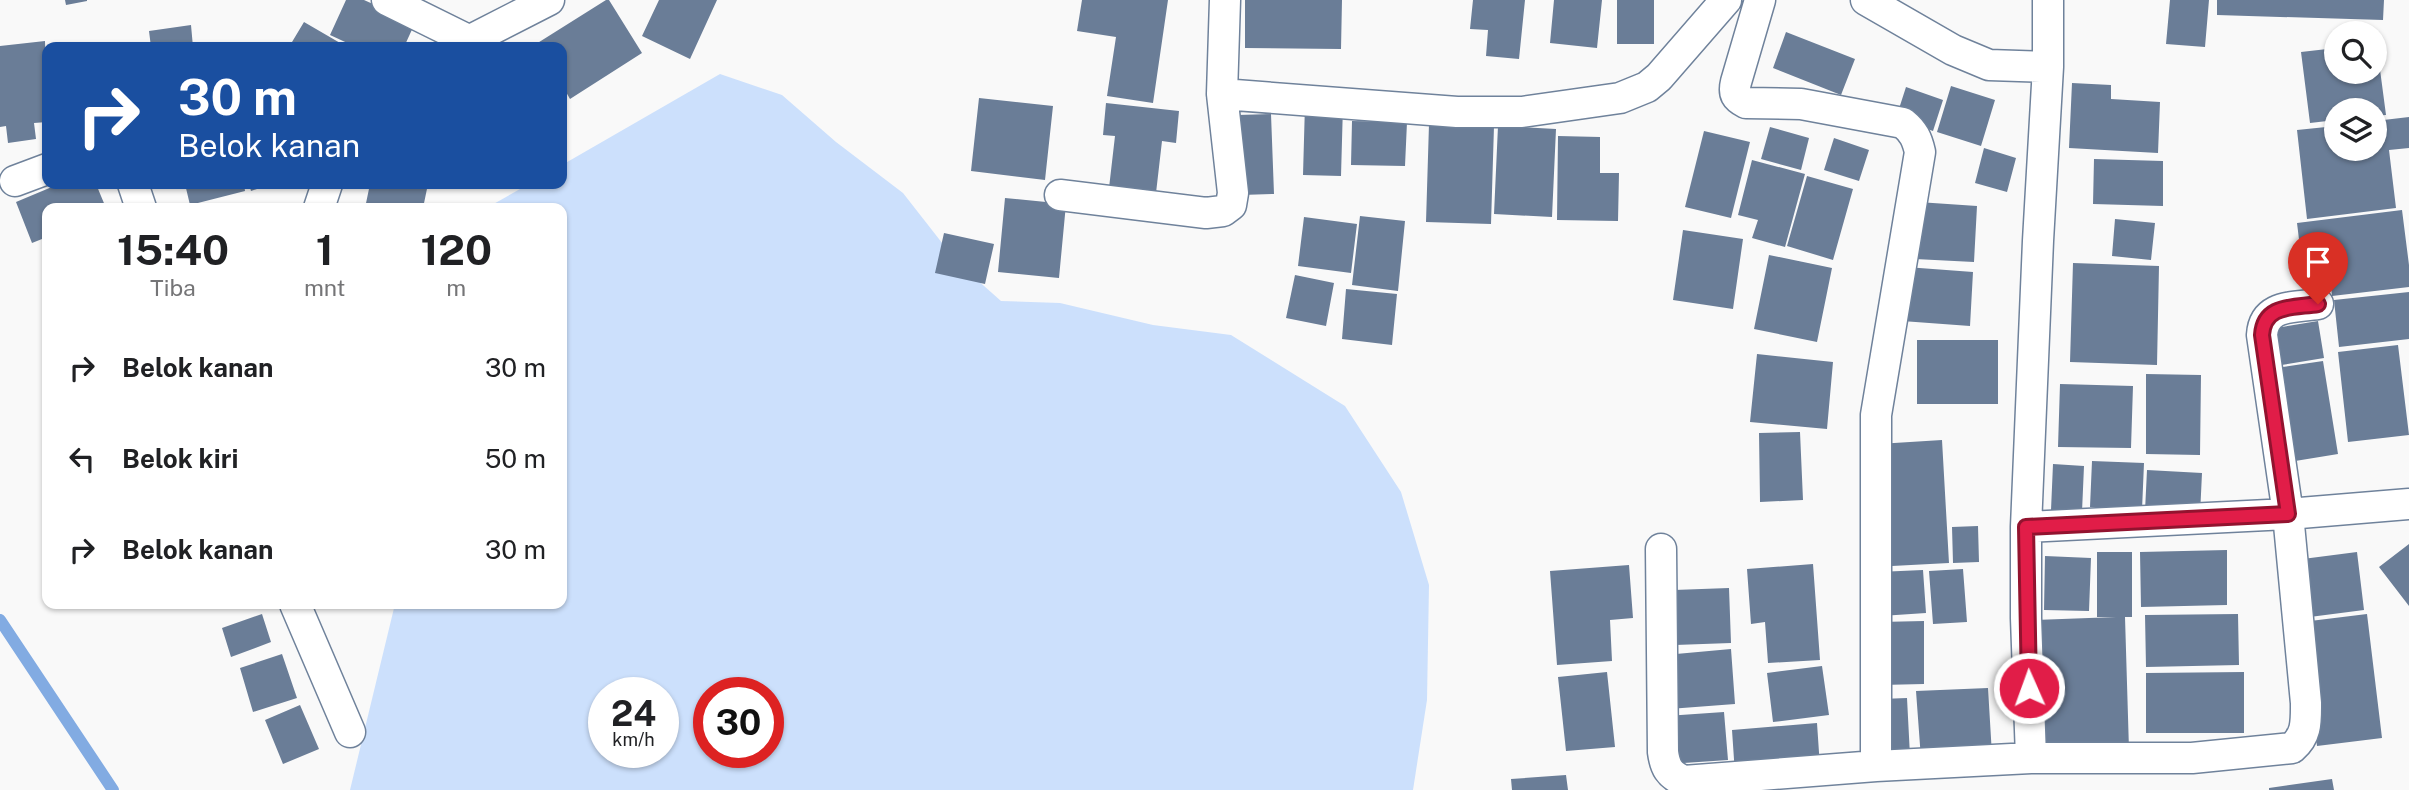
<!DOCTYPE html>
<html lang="id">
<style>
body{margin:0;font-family:"Public Sans",sans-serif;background:#f6f6f6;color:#202124;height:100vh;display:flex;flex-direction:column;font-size:26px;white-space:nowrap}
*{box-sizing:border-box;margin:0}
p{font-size:23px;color:#757577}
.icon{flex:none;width:38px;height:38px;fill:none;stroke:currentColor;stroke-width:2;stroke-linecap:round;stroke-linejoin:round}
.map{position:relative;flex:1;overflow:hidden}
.sheet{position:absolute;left:42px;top:203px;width:525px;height:406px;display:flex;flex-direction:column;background:#fff;border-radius:14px;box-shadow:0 2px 5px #0004}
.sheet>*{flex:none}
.hud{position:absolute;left:42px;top:42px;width:525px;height:147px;border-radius:14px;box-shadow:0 2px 5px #0004;background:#1a4fa0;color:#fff;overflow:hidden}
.tools{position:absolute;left:2324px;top:21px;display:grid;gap:14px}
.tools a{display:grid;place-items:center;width:63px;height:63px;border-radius:50%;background:#fff;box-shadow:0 2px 5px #0004;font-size:35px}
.speed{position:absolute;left:588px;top:677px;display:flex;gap:14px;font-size:35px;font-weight:700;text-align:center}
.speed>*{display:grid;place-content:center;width:91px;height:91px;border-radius:50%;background:#fff;box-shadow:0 2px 5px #0004;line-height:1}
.speed small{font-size:18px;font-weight:400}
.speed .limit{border:10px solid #d22;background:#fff;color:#111}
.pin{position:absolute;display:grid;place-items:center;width:60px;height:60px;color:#fff;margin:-72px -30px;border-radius:50% 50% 50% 0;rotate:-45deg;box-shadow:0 0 7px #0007}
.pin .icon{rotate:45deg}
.me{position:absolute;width:77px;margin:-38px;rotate:358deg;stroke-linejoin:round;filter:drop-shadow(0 0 5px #0008)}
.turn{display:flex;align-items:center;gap:24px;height:147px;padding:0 21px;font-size:32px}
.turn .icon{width:91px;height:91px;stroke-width:2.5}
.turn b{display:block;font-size:49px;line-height:60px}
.eta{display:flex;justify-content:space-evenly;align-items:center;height:119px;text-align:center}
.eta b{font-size:42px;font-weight:700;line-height:49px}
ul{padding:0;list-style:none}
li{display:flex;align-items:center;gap:21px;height:91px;padding:0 21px}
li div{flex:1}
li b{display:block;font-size:26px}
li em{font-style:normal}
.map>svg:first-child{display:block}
.green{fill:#cce0fc;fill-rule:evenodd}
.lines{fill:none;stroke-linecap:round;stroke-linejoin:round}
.stream{stroke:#82abe2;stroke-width:12}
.building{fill:#6a7d97}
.minor-casing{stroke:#6f829b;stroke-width:33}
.minor{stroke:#fff;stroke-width:30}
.route-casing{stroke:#92132f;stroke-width:18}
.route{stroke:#e11d48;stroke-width:12}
</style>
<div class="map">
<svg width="2409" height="790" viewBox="0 0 2409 790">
<rect width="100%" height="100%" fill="#f9f9f9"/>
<path class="green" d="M720 74 782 95 836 142 903 193 957 262 1001 301 1060 303 1153 325 1231 335 1345 406 1401 492 1429 585 1427 700 1413 790H350L395 604H562V208H490V206L529 184H562V165ZM604 693H663V752H604ZM709 693H768V752H709Z"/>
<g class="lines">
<path class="stream" d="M0 620 113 790"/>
</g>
<path class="building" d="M65 0H87V1L66 5Z
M346 0H364L415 23 404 47H356L330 35Z
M606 0H609L642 53 570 99 562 85V47H538L536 44Z
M659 0H717L690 59 642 36Z
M1082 0H1168L1153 103 1107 96 1116 37 1077 31Z
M1245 0H1342L1341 49 1245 48Z
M1473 0H1525L1519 59 1486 56 1488 30 1470 29Z
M1554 0H1602L1597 48 1550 43Z
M1617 0H1654V44H1617Z
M2170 0H2209L2205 47 2166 44Z
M2217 0H2384L2383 20 2217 15Z
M304 22 347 47H289Z
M191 25 193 47H151L149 31Z
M1786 32 1855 59 1841 95 1773 68Z
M45 41 47 122 34 123 36 139 8 143 6 126 0 127V46Z
M2336 48V72H2375V62H2379L2386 115 2375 116V110H2336V120L2310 123 2301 52Z
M2072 83 2111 85V99L2160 102 2158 153 2069 148Z
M1951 86 1995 100 1981 146 1937 132Z
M1906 87 1943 100 1933 131 1896 118Z
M979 98 1053 106 1045 180 971 171Z
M1106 103 1179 111 1176 143 1162 141 1156 193 1109 188 1115 136 1103 135Z
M1305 104 1343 105 1341 176 1303 175Z
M1271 114 1274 194 1241 195 1238 115Z
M2409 117V148L2389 150 2396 208 2307 219 2297 130 2336 126V149H2375V121Z
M1352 121 1407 122 1405 166 1351 165Z
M1429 124 1494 126 1491 224 1426 222Z
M1498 126 1556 129 1552 217 1494 214Z
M1770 127 1809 138 1801 170 1761 159Z
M1704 131 1750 142 1731 218 1685 207Z
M1558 136 1600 137V173H1619L1618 221 1557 220Z
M1834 138 1869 150 1859 181 1824 170Z
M1984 148 2016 158 2007 192 1975 183Z
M2094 159 2163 161V206L2093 204Z
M1752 160 1805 174 1785 247 1752 238 1758 220 1738 215Z
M1807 176 1853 189 1833 260 1787 246Z
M59 184H96L106 208H47V237L32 243 16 202Z
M185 184H244L245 191 190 205Z
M249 184H272L251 191Z
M370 184H428L423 208H365Z
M1005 198 1066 204 1059 278 998 272Z
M1918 202 1977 206 1974 262 1915 259Z
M2402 210 2409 265V287L2332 296 2330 277 2304 280 2297 223Z
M1360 216 1405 221 1398 291 1352 285Z
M1304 217 1357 224 1351 273 1298 266Z
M2115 219 2155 223 2151 260 2112 256Z
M1683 230 1743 239 1733 309 1673 300Z
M944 233 994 244 985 284 935 273Z
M1769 255 1832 268 1817 342 1754 329Z
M2073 263 2159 266 2157 365 2070 362Z
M1906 267 1973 272 1970 326 1902 321Z
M1295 275 1334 283 1326 326 1286 318Z
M1346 289 1397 294 1392 345 1342 339Z
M2409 292V339L2339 347 2334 300Z
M2318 321 2324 358 2269 367 2263 330Z
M1917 340H1998V404H1917Z
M2398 345 2409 435 2348 442 2338 352Z
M1757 354 1833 362 1827 429 1750 422Z
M2323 361 2338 454 2283 463 2269 369Z
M2146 374 2201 375 2200 455 2146 454Z
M2060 384 2133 386 2131 448 2058 447Z
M1800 432 1803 500 1760 502 1759 433Z
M1942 440 1949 563 1892 566 1887 473 1878 444Z
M2092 461 2144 463 2142 510 2090 507Z
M2053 464 2084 466 2082 512 2051 510Z
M2147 470 2202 473 2200 515 2145 511Z
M1978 526 1979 562 1953 563 1952 527Z
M2409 544V606L2379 567Z
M2227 550V605L2141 607 2140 552Z
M2097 552H2132V617H2125L2129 750 2039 753 2035 620 2116 617H2097Z
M2357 552 2364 610 2302 618 2295 560Z
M2045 556 2091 558 2089 611 2044 610Z
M1813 564 1820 660 1768 663 1765 622 1751 624 1747 569Z
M1629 565 1633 618 1610 620 1612 661 1557 665 1550 571Z
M1963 569 1967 622 1933 624 1929 571Z
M1923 570 1926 613 1881 616 1878 572Z
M1729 588 1731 643 1675 645 1674 590Z
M262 614 271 642 231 657 222 628Z
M2238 614 2239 665 2146 667 2145 615Z
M2367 614 2382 738 2317 746 2302 622Z
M1924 621V684L1881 685 1880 622Z
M1731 649 1735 704 1669 709 1665 655Z
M282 654 297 698 253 712 240 668Z
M1822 666 1829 715 1773 722 1767 673Z
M1607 672 1615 747 1566 751 1558 677Z
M2244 672V733H2146V673Z
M1988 688 1992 755 1921 759 1916 691Z
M1907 698 1910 756 1884 758 1881 699Z
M300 705 319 749 283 764 265 720Z
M1724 712 1728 760 1669 764 1666 716Z
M1817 723 1820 767 1735 774 1732 730Z
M1566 775 1568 790H1512L1511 779Z
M2332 779 2334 790H2269V788Z"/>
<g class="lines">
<g class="minor-casing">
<path id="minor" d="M387 0 470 41
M1760 0 1736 82C1733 94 1736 98 1746 103L1801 104 1903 123C1914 132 1917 139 1920 152L1876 415V766
M1866 0 1953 50 1989 65 2048 67
M457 47 549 0
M1222 94 1457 112H1522L1620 98 1647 87 1659 77 1726 0
M15 181 47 169
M133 184 141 208
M1060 195 1206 213 1223 211 1231 205 1233 193 1222 94 1225 0
M319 208 327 184
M2026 527 2288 514 2409 504
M1661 549 1663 752C1665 767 1669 775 1684 781L1876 766 2031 758H2192L2292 748C2307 735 2306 722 2306 703L2288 514 2262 335C2264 304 2293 308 2318 304
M295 604 350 732
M2031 758 2026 618V527L2038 241 2048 67V0"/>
</g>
<use href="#minor" class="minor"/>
</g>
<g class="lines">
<g class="route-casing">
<path id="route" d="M2029 688 2026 527 2288 514 2262 335C2264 304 2293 308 2318 304"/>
</g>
<use href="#route" class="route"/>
</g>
</svg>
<div class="tools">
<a><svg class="icon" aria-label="search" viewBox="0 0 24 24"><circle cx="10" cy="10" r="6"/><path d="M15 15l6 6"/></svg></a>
<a><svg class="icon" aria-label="layers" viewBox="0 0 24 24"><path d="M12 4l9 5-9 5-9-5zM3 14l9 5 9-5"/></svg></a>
</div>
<div class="speed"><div>24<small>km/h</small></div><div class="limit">30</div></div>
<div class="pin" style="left:2318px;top:304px;background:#d93025"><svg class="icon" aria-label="arrive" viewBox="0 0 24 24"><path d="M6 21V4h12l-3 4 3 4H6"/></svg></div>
<svg class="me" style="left:2029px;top:688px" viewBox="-20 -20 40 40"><circle r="17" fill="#e11d48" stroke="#fff" stroke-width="3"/><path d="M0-11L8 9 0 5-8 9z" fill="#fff"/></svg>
<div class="hud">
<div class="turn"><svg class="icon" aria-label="right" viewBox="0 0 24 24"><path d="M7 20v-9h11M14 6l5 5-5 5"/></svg><div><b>30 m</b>Belok kanan</div></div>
</div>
<section class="sheet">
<div class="eta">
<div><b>15:40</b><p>Tiba</p></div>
<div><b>1</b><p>mnt</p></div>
<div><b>120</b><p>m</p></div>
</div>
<ul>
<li><svg class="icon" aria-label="right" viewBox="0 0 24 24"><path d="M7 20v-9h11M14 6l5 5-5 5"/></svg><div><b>Belok kanan</b></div><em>30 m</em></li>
<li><svg class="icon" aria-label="left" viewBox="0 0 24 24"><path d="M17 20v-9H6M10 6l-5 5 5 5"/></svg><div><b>Belok kiri</b></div><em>50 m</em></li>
<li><svg class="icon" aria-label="right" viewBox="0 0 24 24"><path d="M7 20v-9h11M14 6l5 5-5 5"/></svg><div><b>Belok kanan</b></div><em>30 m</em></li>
</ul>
</section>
</div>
